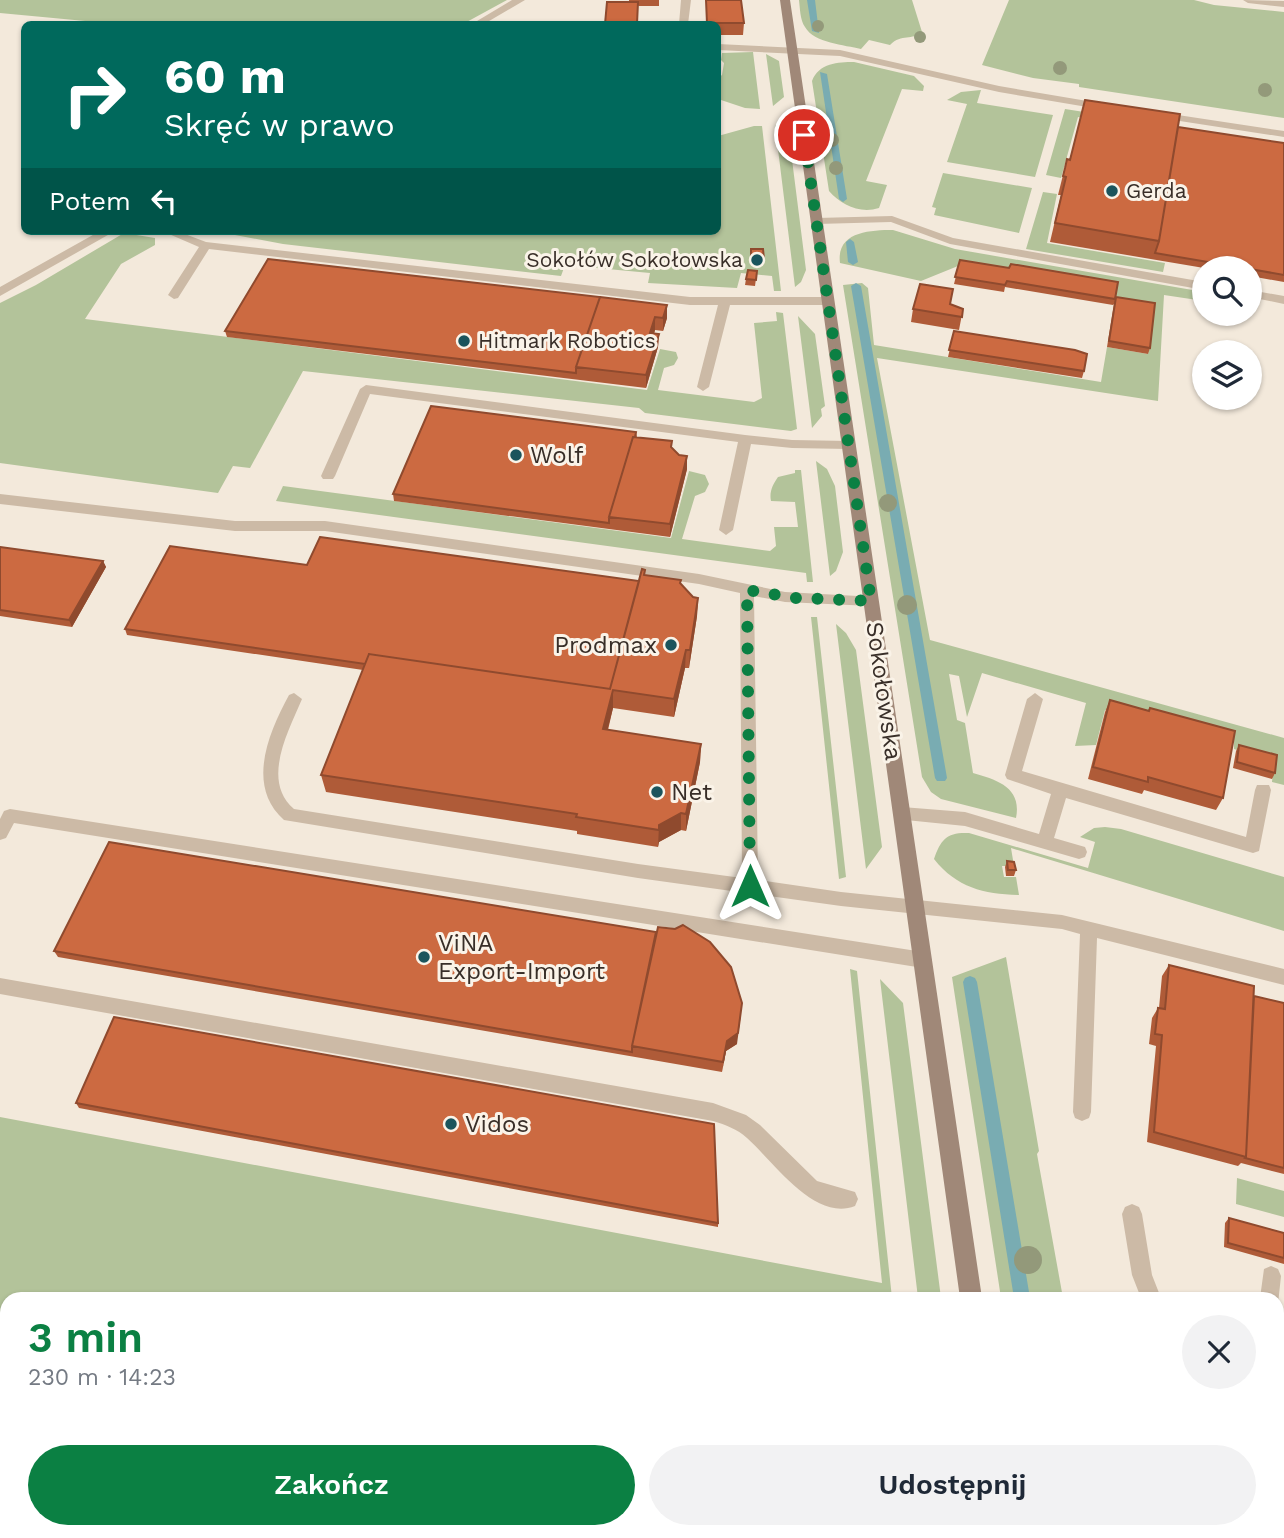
<!DOCTYPE html>
<html lang="pl">
<meta charset="utf-8">
<style>
body{margin:0;font-family:"Work Sans",sans-serif;background:#f2f2f3;color:#1f2937;height:100vh;display:flex;flex-direction:column;font-size:26px;white-space:nowrap}
*{box-sizing:border-box;margin:0}
p{font-size:23px;color:#747a83}
.icon{flex:none;width:38px;height:38px;fill:none;stroke:currentColor;stroke-width:2;stroke-linecap:round;stroke-linejoin:round}
.map{position:relative;flex:1;overflow:hidden}
.panel{position:absolute;left:0px;top:1292px;width:1284px;height:247px;display:flex;flex-direction:column;background:#fff;border-radius:21px 21px 0 0;box-shadow:0 2px 5px #0004}
.panel>*{flex:none}
.guide{position:absolute;left:21px;top:21px;width:700px;height:214px;border-radius:10px;box-shadow:0 2px 5px #0004;background:#00695c;color:#fff;overflow:hidden}
.buttons{position:absolute;left:1192px;top:256px;display:grid;gap:14px}
.buttons a{display:grid;place-items:center;width:70px;height:70px;border-radius:50%;background:#fff;box-shadow:0 2px 5px #0004;font-size:35px}
.pin{position:absolute;display:grid;place-items:center;width:60px;height:60px;color:#fff;margin:-30px;border:4px solid #fff;border-radius:50%;box-shadow:0 2px 7px #0007}
.me{position:absolute;width:77px;margin:-38px;rotate:0deg;stroke-linejoin:round;filter:drop-shadow(0 0 5px #0008)}
.turn{display:flex;align-items:center;gap:24px;height:147px;padding:0 28px;font-size:32px}
.turn .icon{width:91px;height:91px;stroke-width:2.5}
.turn b{display:block;font-size:49px;line-height:60px}
.then{display:flex;align-items:center;height:66px;padding:0 28px;background:#0003;gap:14px;font-size:26px}
.round{display:grid;place-items:center;flex:none;width:74px;height:74px;border-radius:37px;background:#f2f2f3}
.overview{display:flex;align-items:center;justify-content:space-between;height:119px;padding:0 28px}
h1{font-size:42px;font-weight:600;line-height:52px;color:#0b8043}
.cta{display:flex;gap:14px;margin-top:auto;padding:14px 28px}
.cta a{flex:1;height:80px;border-radius:42px;background:#0b8043;color:#fff;font-size:28px;font-weight:600;line-height:80px;text-align:center}
.cta a+a{background:#f2f2f3;color:#1f2937}
.map>svg:first-child{display:block}
.green{fill:#b3c39a}
.lines{fill:none;stroke-linecap:round;stroke-linejoin:round}
.stream{fill:#79acb2;fill-rule:evenodd}
.lane{fill:#ccbaa6;fill-rule:evenodd}
.street{fill:#ccbaa6;fill-rule:evenodd}
.secondary{fill:#a08878;fill-rule:evenodd}
.tree{fill:#93997a}
.wall{fill:#af5b38}
.shaded-wall{fill:#8f4a2e}
.building{fill:#cc6a41;stroke:#8f4a2e;stroke-width:2}
.route{stroke:#0b8043;stroke-width:12;stroke-dasharray:0 21.6}
.poi-dot{fill:#1b545c;stroke:#faf3e8;stroke-width:2.5}
.labels{text-anchor:middle;stroke-width:6;stroke-linejoin:round;paint-order:stroke}
.far-poi-label{font-size:21px;fill:#382e28;stroke:#faf3e8;text-anchor:start}
.poi-label{font-size:24px;fill:#382e28;stroke:#faf3e8;text-anchor:start}
.street-label{font-size:24px;fill:#382e28;stroke:#faf3e8}
</style>
<div class="map">
<svg width="1284" height="1538" viewBox="0 0 1284 1538">
<rect width="100%" height="100%" fill="#f3e9db"/>
<path class="green" d="M0 0H507L463 24H117L0 13Z
M799 0H912L922 32C912 41 902 33 890 45L869 40 861 49C845 45 814 43 805 27 800 20 800 8 799 0Z
M1009 0H1194L1214 5 1284 12V118L1079 87V84L1033 78 982 65Z
M753 52 760 109 745 108 718 99V78L722 75 724 63 721 60 722 53Z
M766 54 779 61 784 97 773 106Z
M854 62 914 76 924 86 923 91 902 89 866 181 887 185 879 208C860 214 841 205 829 191L812 81C819 63 838 62 854 62Z
M981 90 977 103 1053 115 1035 177 947 162 967 104 947 100 961 92Z
M1065 109 1097 114 1096 120 1078 117 1061 178 1046 175Z
M775 125 789 136 806 270 801 282 795 287Z
M754 126H762L781 291H774L772 276 741 273 737 288 648 283 650 273 565 265 561 276 283 244 214 231H718V136Z
M943 173 1032 188 1019 233 934 215 936 208 932 207Z
M1043 192 1057 194 1047 243 1165 263 1163 272 1026 249Z
M893 230 955 249 1204 292V301L1164 295 1158 401 877 358 930 640 1284 738V785L1272 782 1274 761 1234 749V741C1191 728 1148 723 1105 710L1096 745 1075 746 1086 703 982 673 967 717 959 676 949 674 957 720 965 723 973 773C998 780 1022 788 1016 818L941 799 931 792 922 777 843 285 862 283 868 288 874 345 1101 382 1107 347 1148 354 1153 310 958 266 921 281 840 263C836 232 869 230 893 230Z
M124 233 155 238V245L121 264 85 319 647 390 660 349 676 352 678 358 674 365 664 368 658 390 754 402 762 398 754 323 777 321 776 312 783 313 797 429 791 431 645 413 639 408 303 371 250 468 233 466 218 493 0 463V303L36 285Z
M798 316 815 334 825 406 821 409 822 416 812 428Z
M816 461 827 469 835 486 843 552 836 571 830 576Z
M795 470H801L813 582H807L806 573 276 501 283 486 671 538 689 471 705 475 709 484 705 492 695 496 682 539 770 551 776 546 774 527H798L795 502 771 501C769 492 773 484 778 477L795 473Z
M811 617H817L846 877 839 879Z
M836 624 846 633 856 650 882 847 866 869Z
M1105 827 1121 829 1284 877V931L1011 848 1014 866H1002L1004 877H1016L1019 895C984 894 957 888 934 859 941 839 947 832 969 833L1088 868 1095 842 1080 837 1094 828Z
M1006 957 1039 1151 1037 1154 1063 1298H1001L952 977Z
M850 969 857 971 892 1298H7V1367L0 1365V1117L882 1283Z
M880 979 903 1003 941 1298H918Z
M1237 1178 1284 1191V1217L1236 1204Z
M139 1531H917L918 1538H136Z"/>
<g class="lines">
<path class="stream" d="M807 0H815L819 33 812 31Z
M820 72 827 74 847 199 843 202 839 199Z
M850 239 854 242 858 262 853 265 848 262 846 242Z
M856 283 861 286 947 778 945 781H937L935 778 851 286Z
M970 976 975 978 977 982 1030 1298H1014L963 982 965 978Z
M1051 1531H1069L1070 1538H1052Z"/>
<path class="lane" d="M681 0H691L688 24H679Z
M718 44 840 50 999 86 1105 104 1110 107 1105 110 999 92 840 56 718 50Z
M1158 112 1284 131V137L1154 117 1153 115Z
M892 216 953 238 1204 282V290L950 244 891 222 817 224 811 221 817 218Z
M162 231H177L206 242 690 297H828L834 301 828 305H730L709 387 703 391 697 387 718 305H690L209 249 178 298 174 299 168 295 199 247Z
M1250 290 1284 296V304L1250 297Z
M366 385 745 435 792 440 849 441 856 445 849 449 792 448 751 444 733 530 726 535 719 530 738 442 370 394 335 476 333 479H323L321 476 360 389Z
M0 494 235 521H325L699 574 785 592 876 597 878 601 871 606 785 602 754 596 758 880 841 892 1062 915 1284 969V985L1097 938 1091 1112 1089 1118 1082 1121 1075 1118 1073 1112 1080 934 1062 929 841 906 638 878 284 820C246 786 268 734 289 695L294 693 302 699C288 732 261 781 294 809L638 864 742 878 740 593 699 584 325 531H235L0 504Z
M1035 693 1043 699 1022 771 1246 837 1255 790 1257 785H1269L1271 790 1259 851 1253 853 1066 798 1054 838 1085 847 1087 852 1085 857 1079 859 965 826 896 819 894 814 896 809 902 807 965 812 1039 834 1051 794 1007 779 1005 775 1027 699Z
M10 809 923 952 929 955 932 960 929 965 923 968 14 823 6 838 0 840V819L4 811Z
M0 978 713 1103 746 1115 760 1125 817 1181 855 1192 858 1199 855 1206C814 1222 773 1161 747 1138 737 1129 726 1125 713 1121L0 994Z
M1132 1204 1139 1207 1142 1214 1152 1275 1161 1298H1141L1132 1275 1122 1214 1125 1207Z
M1271 1266 1278 1269 1281 1276 1278 1304V1298H1260L1264 1269Z
M0 1403 7 1406V1429L0 1426Z
M1278 1427 1284 1429V1451L1278 1448Z
M1278 1493 1284 1495V1517L1278 1515Z
M58 1531H80V1538H58Z"/>
<path class="street" d="M512 0H525L484 24H472Z
M1243 0 1284 1V7L1248 3Z
M100 231H115L0 296V287Z"/>
<path class="secondary" d="M780 0H790L982 1298H960Z
M992 1531H1016L1017 1538H993Z"/>
</g>
<g class="tree">
<circle cx="818" cy="26" r="6"/>
<circle cx="920" cy="37" r="6"/>
<circle cx="1060" cy="68" r="7"/>
<circle cx="1265" cy="90" r="7"/>
<circle cx="832" cy="140" r="7"/>
<circle cx="836" cy="168" r="7"/>
<circle cx="888" cy="503" r="9"/>
<circle cx="907" cy="605" r="10"/>
<circle cx="1028" cy="1260" r="14"/>
</g>
<path class="wall" d="M629 0H659V6H639L629 2Z
M706 0 744 23 743 35H718V24H706Z
M1178 127 1284 143V282L1250 276V268H1204L1050 242 1061 195H1058L1067 159 1070 160Z
M751 249 764 259 763 265H751Z
M960 260 1115 298 1150 348 1148 354 1107 347 1114 304 1113 305 1005 287 1004 292 954 284Z
M757 271 755 286 745 285 746 279Z
M950 304 963 309 959 330 911 322 913 309Z
M667 305V318L663 331 655 330 654 334H659L658 347 646 388 227 337 225 331Z
M954 331 1084 371 1082 378 948 357Z
M636 432 637 437 672 441V448L679 455 687 456V469L670 537 394 501 393 494Z
M0 547 103 561 106 567 72 627 0 616Z
M307 565 639 581 645 575 681 584 693 597 698 598 697 616 689 668H685L674 717 613 708 608 730 701 744 700 762 686 831 681 830 659 842 658 847 577 834V831L326 792 321 775 363 670 127 635 125 629Z
M1110 700 1148 711 1150 708 1223 798 1216 810 1144 790 1142 794 1088 779 1105 712Z
M1239 745 1275 773 1272 779 1233 768 1236 751Z
M1007 861 1016 870 1014 876H1006L1005 867Z
M54 951 737 1044 726 1051 722 1072 58 957Z
M1169 965 1254 996 1284 1003V1174L1241 1163 1238 1166 1147 1142 1156 1046 1149 1044 1152 1018 1158 1008H1159L1162 976Z
M76 1103 718 1223V1227L79 1108Z
M1229 1218 1284 1233V1264L1224 1247 1225 1223Z"/>
<path class="shaded-wall" d="M667 305V318L663 331V318Z
M655 317V330L650 346V333Z
M659 334 658 347 646 388V375Z
M687 456V469L670 537V524Z
M103 561 106 567 72 627 69 620Z
M698 598 697 616 689 668 690 650Z
M686 650 685 668 674 717V699Z
M613 690V708L603 747V729Z
M701 744 700 762 686 831V814Z
M681 813V830L659 842 658 847 659 825Z
M741 1014 737 1044 726 1051 722 1072 727 1041Z"/>
<path class="building" d="M706 0H741L744 23H707Z
M607 2H638L637 24H605Z
M1085 100 1180 114 1159 241 1055 223 1066 177 1063 176 1065 168 1067 159 1070 160Z
M1178 127 1284 143V275L1250 269V268H1243L1155 253 1159 241Z
M751 249H763L764 259H751Z
M268 259 600 297 576 367V373L225 331Z
M960 260 1009 268 1011 264 1118 282 1115 299 1007 281 1005 285 955 277Z
M748 270 757 271 756 280 746 279Z
M920 284 953 289 950 304 963 309 962 317 913 309Z
M600 297 667 305 663 318 655 317 650 333 659 334 646 375 576 367Z
M1116 297 1155 303 1150 348 1109 341Z
M954 331 1075 350 1087 354 1084 371 949 350Z
M431 406 636 432 635 437H633L609 517V523L393 494Z
M633 437 672 441 671 447 679 455 687 456 670 524 609 517Z
M320 537 639 581 610 689 369 654 365 664 125 629 170 546 307 565Z
M0 547 103 561 69 620 0 610Z
M642 569 645 570 644 575 681 580 680 583 693 597 698 598 690 650H686L674 699 613 690 603 729 701 744 686 814 681 813 659 825V830L576 817 577 814 321 775 369 654 610 689Z
M1110 700 1149 711 1150 708 1235 731 1223 798 1148 777V782L1093 767Z
M1239 745 1277 755 1275 773 1237 762Z
M109 842 656 932 632 1046V1052L54 951Z
M1007 861 1014 862 1016 870H1008Z
M683 925 710 942 731 967 742 1003 738 1033 727 1041 723 1062 632 1046 658 927 675 929Z
M1169 965 1254 986 1246 1157 1154 1132 1162 1035 1155 1034 1158 1008 1165 1009Z
M1254 996 1284 1003V1168L1245 1158 1246 1157Z
M114 1017 714 1124 718 1223 76 1103Z
M1229 1218 1284 1233V1258L1228 1243Z"/>
<g class="lines">
<path class="route" d="M750 886 747 590 796 598 871 601 804 135"/>
</g>
<g class="poi-dot">
<circle cx="1112" cy="191" r="7"/>
<circle cx="757" cy="260" r="7"/>
<circle cx="464" cy="341" r="7"/>
<circle cx="516" cy="455" r="7"/>
<circle cx="671" cy="645" r="7"/>
<circle cx="657" cy="792" r="7"/>
<circle cx="424" cy="957" r="7"/>
<circle cx="451" cy="1124" r="7"/>
</g>
<g class="labels">
<g class="far-poi-label">
<text x="1126" y="198">Gerda</text>
<text x="743" y="267" text-anchor="end">Sokołów Sokołowska</text>
<text x="478" y="348">Hitmark Robotics</text>
</g>
<g class="poi-label">
<text x="530" y="463">Wolf</text>
<text x="657" y="653" text-anchor="end">Prodmax</text>
<text x="671" y="800">Net</text>
<text x="438" y="951">ViNA<tspan x="438" dy="28">Export-Import</tspan></text>
<text x="465" y="1132">Vidos</text>
</g>
<g class="street-label">
<text transform="translate(884 691) rotate(82)" y="8">Sokołowska</text>
</g>
</g>
</svg>
<div class="buttons">
<a><svg class="icon" aria-label="search" viewBox="0 0 24 24"><circle cx="10" cy="10" r="6"/><path d="M15 15l6 6"/></svg></a>
<a><svg class="icon" aria-label="layers" viewBox="0 0 24 24"><path d="M12 4l9 5-9 5-9-5zM3 14l9 5 9-5"/></svg></a>
</div>
<div class="pin" style="left:804px;top:135px;background:#d93025"><svg class="icon" aria-label="arrive" viewBox="0 0 24 24"><path d="M6 21V4h12l-3 4 3 4H6"/></svg></div>
<svg class="me" style="left:750px;top:886px" viewBox="-20 -20 40 40"><path d="M0-17L14 15 0 8-14 15z" fill="#0b8043" stroke="#fff" stroke-width="4"/></svg>
<div class="guide">
<div class="turn"><svg class="icon" aria-label="right" viewBox="0 0 24 24"><path d="M7 20v-9h11M14 6l5 5-5 5"/></svg><div><b>60 m</b>Skręć w prawo</div></div>
<div class="then">Potem<svg class="icon" aria-label="left" viewBox="0 0 24 24"><path d="M17 20v-9H6M10 6l-5 5 5 5"/></svg></div>
</div>
<section class="panel">
<div class="overview"><div><h1>3 min</h1><p>230 m · 14:23</p></div><a class="round"><svg class="icon" aria-label="close" viewBox="0 0 24 24"><path d="M6 6l12 12M18 6L6 18"/></svg></a></div>
<div class="cta"><a>Zakończ</a><a>Udostępnij</a></div>
</section>
</div>
